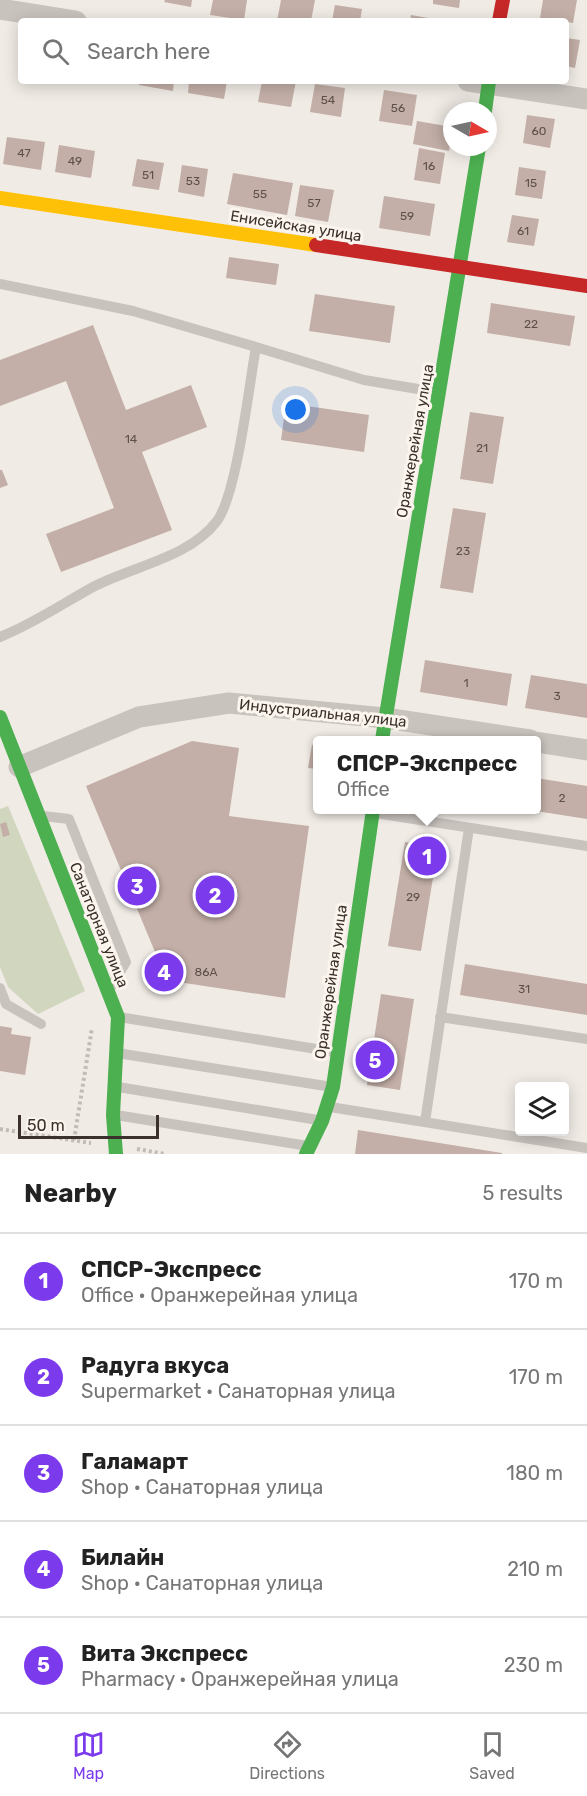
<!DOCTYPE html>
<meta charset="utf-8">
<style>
body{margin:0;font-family:Rubik,sans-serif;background:#f2f2f2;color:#222}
.controls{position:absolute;right:18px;bottom:18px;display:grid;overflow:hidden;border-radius:6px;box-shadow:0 3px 15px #0003}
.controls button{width:54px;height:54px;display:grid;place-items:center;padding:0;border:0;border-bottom:2px solid #e0e0e0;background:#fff;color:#222;font:30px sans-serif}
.compass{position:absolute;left:443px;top:102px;width:54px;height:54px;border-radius:50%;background:#fff;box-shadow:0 3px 15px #0003;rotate:99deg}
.scale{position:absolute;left:18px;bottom:15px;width:141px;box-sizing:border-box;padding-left:6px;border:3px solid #3b302b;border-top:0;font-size:16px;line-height:21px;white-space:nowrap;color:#3b302b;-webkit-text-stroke:4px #fbf5ee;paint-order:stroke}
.you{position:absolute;left:296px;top:410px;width:21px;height:21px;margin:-15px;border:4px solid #fff;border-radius:50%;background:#1a73e8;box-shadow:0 0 0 9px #1a73e833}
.badge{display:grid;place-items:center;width:39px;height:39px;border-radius:50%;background:#7c3aed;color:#fff;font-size:20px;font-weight:700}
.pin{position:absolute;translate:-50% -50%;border:3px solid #fff;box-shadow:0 2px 6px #0006}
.popup{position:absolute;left:313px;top:736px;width:228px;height:78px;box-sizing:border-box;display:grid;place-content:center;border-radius:6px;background:#fff;filter:drop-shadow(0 2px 4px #0005);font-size:20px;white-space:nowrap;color:#767676}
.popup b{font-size:22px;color:#222}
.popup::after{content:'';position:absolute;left:50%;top:100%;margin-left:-12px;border:12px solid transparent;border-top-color:#fff}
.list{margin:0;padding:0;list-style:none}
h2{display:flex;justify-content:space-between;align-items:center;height:78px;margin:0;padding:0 24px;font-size:26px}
h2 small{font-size:20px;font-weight:400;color:#767676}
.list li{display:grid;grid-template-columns:39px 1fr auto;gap:18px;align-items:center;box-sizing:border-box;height:96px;padding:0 24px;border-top:2px solid #e0e0e0}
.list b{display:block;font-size:22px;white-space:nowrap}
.list p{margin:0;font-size:20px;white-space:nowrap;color:#767676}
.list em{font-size:20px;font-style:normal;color:#767676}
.icon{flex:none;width:33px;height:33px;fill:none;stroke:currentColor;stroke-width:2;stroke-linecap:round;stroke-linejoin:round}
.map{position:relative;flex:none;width:587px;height:1154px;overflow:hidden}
.search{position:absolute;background:#fff;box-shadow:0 3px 15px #0003;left:18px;right:18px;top:18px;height:66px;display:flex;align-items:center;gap:15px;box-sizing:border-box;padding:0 21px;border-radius:6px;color:#767676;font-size:22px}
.sheet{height:558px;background:#fff}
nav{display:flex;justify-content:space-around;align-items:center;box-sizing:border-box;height:84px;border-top:2px solid #e0e0e0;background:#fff;font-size:16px;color:#767676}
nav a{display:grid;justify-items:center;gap:3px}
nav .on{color:#7c3aed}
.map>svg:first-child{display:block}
.green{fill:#d1d6bf}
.building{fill:#c3afa7}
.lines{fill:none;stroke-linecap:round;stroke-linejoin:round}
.path{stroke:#c2bbb6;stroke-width:4;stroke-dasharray:3 3;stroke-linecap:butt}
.lane{stroke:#c9c3be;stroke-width:10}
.street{stroke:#c9c3be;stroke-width:21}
.fast{stroke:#4caf50;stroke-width:14}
.slow{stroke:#ffc107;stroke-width:14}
.jam{stroke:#c62828;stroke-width:14}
.labels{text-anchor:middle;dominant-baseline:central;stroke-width:6;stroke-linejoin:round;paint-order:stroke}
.number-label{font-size:12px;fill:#5d504a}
.street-label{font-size:15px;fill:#3b302b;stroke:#fbf5ee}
</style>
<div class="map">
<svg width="587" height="1154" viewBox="0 0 587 1154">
<rect width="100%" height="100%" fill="#f0ebe5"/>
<path class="green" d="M 8,806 L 85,991 L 38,1014 L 8,987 L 0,967 L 0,809 Z"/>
<path class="building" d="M 165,0 L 192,0 L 191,7 L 164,2 Z
M 213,0 L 247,0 L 244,20 L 210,15 Z
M 281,0 L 315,0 L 311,21 L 277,21 Z
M 433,0 L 460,0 L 459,8 L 433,4 Z
M 543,0 L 577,0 L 573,23 L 540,18 Z
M 335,5 L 362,9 L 360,21 L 332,21 Z
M 411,15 L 440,20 L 440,21 L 410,21 Z
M 566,38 L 580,40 L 575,68 L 566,66 Z
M 139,81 L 174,81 L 173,91 L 139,85 Z
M 189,81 L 227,81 L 224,99 L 188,93 Z
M 262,81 L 296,81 L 291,107 L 258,102 Z
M 315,84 L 345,88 L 341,117 L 310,112 Z
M 384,90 L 417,95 L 412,126 L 379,121 Z
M 527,115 L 555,119 L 550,148 L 523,143 Z
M 417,121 L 452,127 L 449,151 L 413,144 Z
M 7,137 L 45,142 L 41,170 L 3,164 Z
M 59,145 L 95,151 L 91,178 L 55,172 Z
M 419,148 L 445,153 L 440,184 L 414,180 Z
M 137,159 L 164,163 L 159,190 L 132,186 Z
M 182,165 L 208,169 L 204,197 L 178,192 Z
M 519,167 L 546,171 L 542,199 L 515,195 Z
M 233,173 L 293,183 L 287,215 L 227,204 Z
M 300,185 L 334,190 L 328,222 L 295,216 Z
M 384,196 L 435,204 L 430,236 L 379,228 Z
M 512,215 L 539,219 L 534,246 L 507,242 Z
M 229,257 L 279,264 L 276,285 L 226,278 Z
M 315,294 L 395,306 L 390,343 L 309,331 Z
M 491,303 L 575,316 L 570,346 L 487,333 Z
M 93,325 L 126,410 L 191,385 L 207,427 L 142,452 L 172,530 L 61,572 L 46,534 L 114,508 L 66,381 L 0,406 L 0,360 Z
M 286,403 L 369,415 L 364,452 L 281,440 Z
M 470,412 L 504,417 L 493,484 L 460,479 Z
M 0,470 L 2,470 L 8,485 L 0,488 Z
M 453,508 L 486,513 L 473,593 L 440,588 Z
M 425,660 L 512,674 L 507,706 L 420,692 Z
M 531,675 L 587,684 L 587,718 L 525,708 Z
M 192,741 L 239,748 L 229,816 L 309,826 L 285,998 L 158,979 L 160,964 L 86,786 Z
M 312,745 L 318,746 L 318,769 L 308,768 Z
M 536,778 L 587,786 L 587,819 L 536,811 Z
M 6,822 L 10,835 L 3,837 L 0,824 Z
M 405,842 L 438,847 L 421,951 L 388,946 Z
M 465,964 L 587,984 L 587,1015 L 460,995 Z
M 381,994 L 414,999 L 400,1090 L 367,1085 Z
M 0,1026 L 12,1028 L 11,1034 L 31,1037 L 25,1075 L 0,1071 Z
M 358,1130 L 502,1153 L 502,1154 L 355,1154 Z"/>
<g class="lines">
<path class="path" d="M 0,1129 L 91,1143
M 74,1140 L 92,1028
M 137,1149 L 165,1154"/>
<path class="lane" d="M 0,284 L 133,311 L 256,347 C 249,385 237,494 217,521 C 189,558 133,566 93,587 C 62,604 33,624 0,637
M 256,347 L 364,380 L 436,392
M 375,813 L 587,846
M 43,816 L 69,819 L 126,962 L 111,987
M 0,988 L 6,1004 L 41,1024
M 119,1017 L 335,1052
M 440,1017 L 587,1039
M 117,1053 L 332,1087
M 118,1087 L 318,1120
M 330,1107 L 587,1148
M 116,1115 L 308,1146
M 425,1122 L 469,828"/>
<path class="street" d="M 0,9 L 76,21
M 468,81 L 587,99
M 536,742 L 587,750
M 19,767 L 139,717 L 229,703 L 385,718 L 530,740"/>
<path class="fast" d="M 485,111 L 489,81
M 0,717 L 118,1017 L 113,1115 L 116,1154
M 382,740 L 479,147
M 306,1154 L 322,1121 L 333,1087 L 373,810"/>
<path class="slow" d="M 0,198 L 316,245"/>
<path class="jam" d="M 499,21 L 503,0
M 316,245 L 587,286"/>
</g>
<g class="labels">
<g class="number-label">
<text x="328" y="100">54</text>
<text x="398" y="108">56</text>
<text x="539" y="131">60</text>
<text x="24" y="153">47</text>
<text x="75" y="161">49</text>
<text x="429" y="166">16</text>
<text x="148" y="175">51</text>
<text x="193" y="181">53</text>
<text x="531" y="183">15</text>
<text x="260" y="194">55</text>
<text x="314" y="203">57</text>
<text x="407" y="216">59</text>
<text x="523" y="231">61</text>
<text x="531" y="324">22</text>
<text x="131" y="439">14</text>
<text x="482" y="448">21</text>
<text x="463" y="551">23</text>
<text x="466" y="683">1</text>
<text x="557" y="696">3</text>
<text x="562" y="798">2</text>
<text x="413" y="897">29</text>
<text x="206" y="972">86А</text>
<text x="524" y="989">31</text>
</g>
<g class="street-label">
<text transform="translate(296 226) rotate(9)">Енисейская улица</text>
<text transform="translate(415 441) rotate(-80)">Оранжерейная улица</text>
<text transform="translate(323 713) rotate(6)">Индустриальная улица</text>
<text transform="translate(99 925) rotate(68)">Санаторная улица</text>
<text transform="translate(331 982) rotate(-82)">Оранжерейная улица</text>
</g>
</g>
</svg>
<div class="controls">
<button><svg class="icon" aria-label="layers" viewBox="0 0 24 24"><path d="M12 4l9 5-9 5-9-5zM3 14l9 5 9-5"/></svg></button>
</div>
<svg class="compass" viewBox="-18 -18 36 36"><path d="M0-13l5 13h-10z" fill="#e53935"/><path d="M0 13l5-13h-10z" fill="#767676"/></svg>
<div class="scale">50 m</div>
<div class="you"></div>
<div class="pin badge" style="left:427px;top:856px">1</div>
<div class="popup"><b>СПСР-Экспресс</b>Office</div>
<div class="pin badge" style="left:215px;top:895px">2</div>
<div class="pin badge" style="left:137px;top:886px">3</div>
<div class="pin badge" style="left:164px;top:972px">4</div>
<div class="pin badge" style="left:375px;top:1060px">5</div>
<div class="search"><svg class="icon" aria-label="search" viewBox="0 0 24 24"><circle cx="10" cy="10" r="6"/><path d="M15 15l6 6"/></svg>Search here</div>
</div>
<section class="sheet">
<h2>Nearby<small>5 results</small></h2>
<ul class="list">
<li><span class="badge">1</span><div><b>СПСР-Экспресс</b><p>Office · Оранжерейная улица</p></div><em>170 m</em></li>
<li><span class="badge">2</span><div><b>Радуга вкуса</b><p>Supermarket · Санаторная улица</p></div><em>170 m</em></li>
<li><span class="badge">3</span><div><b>Галамарт</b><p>Shop · Санаторная улица</p></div><em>180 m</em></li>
<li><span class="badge">4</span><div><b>Билайн</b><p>Shop · Санаторная улица</p></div><em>210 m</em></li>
<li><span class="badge">5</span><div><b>Вита Экспресс</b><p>Pharmacy · Оранжерейная улица</p></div><em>230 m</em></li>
</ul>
</section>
<nav>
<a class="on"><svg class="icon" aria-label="map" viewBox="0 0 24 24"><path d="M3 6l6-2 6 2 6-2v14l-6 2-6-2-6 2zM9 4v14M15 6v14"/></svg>Map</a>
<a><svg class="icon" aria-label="directions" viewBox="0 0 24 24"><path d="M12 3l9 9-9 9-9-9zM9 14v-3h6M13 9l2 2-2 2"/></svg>Directions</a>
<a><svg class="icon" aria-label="saved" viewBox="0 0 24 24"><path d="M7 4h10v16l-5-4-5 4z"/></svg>Saved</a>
</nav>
